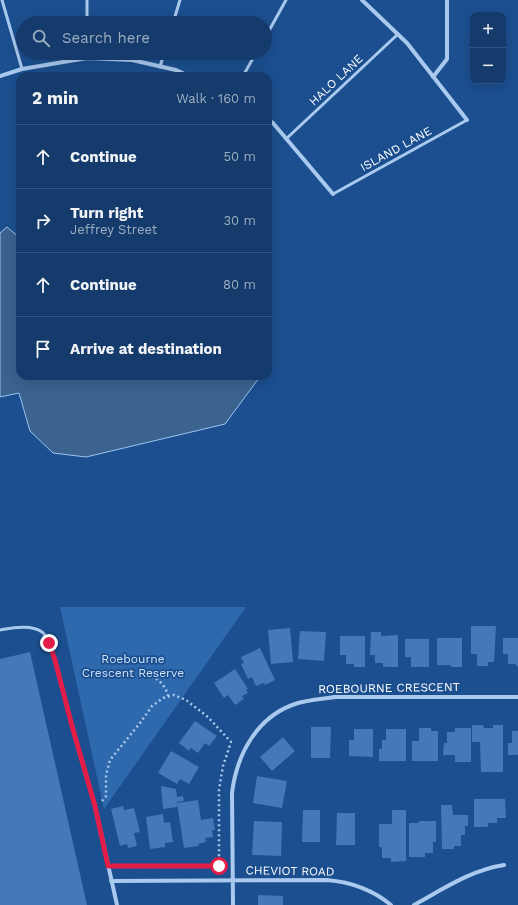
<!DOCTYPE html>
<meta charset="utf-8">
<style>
body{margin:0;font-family:"Work Sans",sans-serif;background:#214673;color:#f1f3f6}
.controls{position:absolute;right:12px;top:12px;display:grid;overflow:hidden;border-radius:8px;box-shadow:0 4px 16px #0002}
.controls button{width:36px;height:36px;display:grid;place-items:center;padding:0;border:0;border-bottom:1px solid #33557e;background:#143b6b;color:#f1f3f6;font:20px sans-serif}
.stop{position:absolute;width:12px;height:12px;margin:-9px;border:3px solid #e11d48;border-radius:50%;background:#fff}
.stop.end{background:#e11d48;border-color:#fff;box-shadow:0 1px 4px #0008}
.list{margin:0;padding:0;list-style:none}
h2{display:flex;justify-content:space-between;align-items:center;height:52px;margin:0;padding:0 16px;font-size:17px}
h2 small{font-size:13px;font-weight:400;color:#9dadc1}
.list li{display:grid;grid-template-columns:26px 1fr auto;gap:12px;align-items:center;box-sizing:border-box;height:64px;padding:0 16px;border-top:1px solid #33557e}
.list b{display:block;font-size:15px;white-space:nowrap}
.list p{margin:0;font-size:13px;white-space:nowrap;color:#9dadc1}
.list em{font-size:13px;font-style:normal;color:#9dadc1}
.icon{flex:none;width:22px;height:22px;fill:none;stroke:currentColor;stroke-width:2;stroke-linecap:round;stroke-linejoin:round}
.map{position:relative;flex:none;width:518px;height:905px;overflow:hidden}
.search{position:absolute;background:#143b6b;box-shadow:0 4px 16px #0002;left:16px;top:16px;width:256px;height:44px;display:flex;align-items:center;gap:10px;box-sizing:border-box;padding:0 14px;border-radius:22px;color:#9dadc1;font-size:15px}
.panel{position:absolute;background:#143b6b;box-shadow:0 4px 16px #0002;left:16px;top:72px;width:256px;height:308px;border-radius:12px}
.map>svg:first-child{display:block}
.green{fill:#2e69ad}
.water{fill:#3c6290;stroke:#9cc4f0}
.building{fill:#4478b7}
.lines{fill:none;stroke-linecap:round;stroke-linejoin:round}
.path{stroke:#a9c9ee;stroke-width:2.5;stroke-dasharray:2 3;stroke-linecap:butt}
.lane{stroke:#a9c9ee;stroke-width:3}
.street{stroke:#a9c9ee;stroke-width:4}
.route{stroke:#e11d48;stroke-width:5}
.labels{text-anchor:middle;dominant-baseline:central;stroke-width:3.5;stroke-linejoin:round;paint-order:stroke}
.street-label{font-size:12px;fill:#fff;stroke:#1b4f8f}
.park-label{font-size:12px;fill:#cfe3fa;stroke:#1b4f8f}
</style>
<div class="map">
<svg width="518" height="905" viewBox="0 0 518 905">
<rect width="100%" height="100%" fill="#1b4f8f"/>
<path class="green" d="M 60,607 L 246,607 L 104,809 Z"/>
<path class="water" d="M 7,227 L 20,238 L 20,376 L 257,376 L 259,378 L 225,424 L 86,457 L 53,453 L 30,431 L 19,393 L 0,397 L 0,233 Z"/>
<path class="building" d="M 471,626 L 496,626 L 494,662 L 488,662 L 488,666 L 477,666 L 477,654 L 471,654 Z
M 290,628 L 293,662 L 271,664 L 268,630 Z
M 300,631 L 326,632 L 324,661 L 298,659 Z
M 371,632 L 381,632 L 381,636 L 398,635 L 398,667 L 383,667 L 383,663 L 375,663 L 375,655 L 370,655 Z
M 340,636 L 365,636 L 365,667 L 354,667 L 354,664 L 346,664 L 346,655 L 340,655 Z
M 437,638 L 462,638 L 462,667 L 451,667 L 451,665 L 437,665 Z
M 503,638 L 518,638 L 518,666 L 516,666 L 516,664 L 508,664 L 508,654 L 503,654 Z
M 405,639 L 429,639 L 429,667 L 411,667 L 411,657 L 405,657 Z
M 260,648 L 275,680 L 265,685 L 264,683 L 256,686 L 252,677 L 248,679 L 241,664 L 244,663 L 241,657 Z
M 30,652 L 87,905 L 0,905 L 0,659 Z
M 235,669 L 248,689 L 246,690 L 248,693 L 242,696 L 244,699 L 235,705 L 228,695 L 224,698 L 214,683 Z
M 195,721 L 217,736 L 209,746 L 205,743 L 198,753 L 191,748 L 189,751 L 179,743 Z
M 472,725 L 483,725 L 484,728 L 493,728 L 493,725 L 503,725 L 503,772 L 481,772 L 480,742 L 472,742 Z
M 311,727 L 331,727 L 330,758 L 311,758 Z
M 419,728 L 431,728 L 431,731 L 438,731 L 438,761 L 412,761 L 412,741 L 419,741 Z
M 455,728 L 471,728 L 471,762 L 455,762 L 455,755 L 443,755 L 444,743 L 447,743 L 447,732 L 455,732 Z
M 354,729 L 373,729 L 373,757 L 349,756 L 349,740 L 354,740 Z
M 386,729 L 406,729 L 406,761 L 379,761 L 379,749 L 382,749 L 382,740 L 386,740 Z
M 512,731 L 518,731 L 518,755 L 508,755 L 508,743 L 512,743 Z
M 283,737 L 295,751 L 272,771 L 260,757 Z
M 171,751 L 199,767 L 189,784 L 180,779 L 177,784 L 158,773 Z
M 257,776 L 287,781 L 282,808 L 253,803 Z
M 161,786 L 176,789 L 177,797 L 183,796 L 184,801 L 177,802 L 177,807 L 163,809 Z
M 474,799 L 505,799 L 506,818 L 497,818 L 497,823 L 488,823 L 488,827 L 474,827 Z
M 198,800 L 201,820 L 213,818 L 215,830 L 212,830 L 213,837 L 205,838 L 206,842 L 198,844 L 199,846 L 184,848 L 177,803 Z
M 441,805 L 452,805 L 453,815 L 468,815 L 468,826 L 465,826 L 465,835 L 461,835 L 461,846 L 454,846 L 454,849 L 442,849 Z
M 123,806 L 124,810 L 134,808 L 140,832 L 134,833 L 137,846 L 128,848 L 127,844 L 120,846 L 111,809 Z
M 303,810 L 320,810 L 320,842 L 302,842 Z
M 392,810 L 406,810 L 406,861 L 391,862 L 391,858 L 382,858 L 382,847 L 379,847 L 379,824 L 392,824 Z
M 337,813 L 355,813 L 355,845 L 336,845 Z
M 163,814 L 164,823 L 170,822 L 173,842 L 165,843 L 165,847 L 150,849 L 146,817 Z
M 254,821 L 282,822 L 281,856 L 252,855 Z
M 419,821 L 436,821 L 436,842 L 433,842 L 433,853 L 425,853 L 425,857 L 409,857 L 409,823 L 419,823 Z
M 258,895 L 283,896 L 283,905 L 258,905 Z"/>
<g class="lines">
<path class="path" d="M 143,671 C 154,677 165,682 168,696
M 102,801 L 106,796 L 106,775 L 110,760 L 140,723 L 152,706 L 163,698 L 174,695 L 186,700 L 208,717 L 231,742 L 223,766 L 219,790 L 219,866 L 116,866"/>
<path class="lane" d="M 2,0 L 22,69
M 87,23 L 87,0
M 173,23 L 180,0
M 265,38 L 286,0
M 160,67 L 164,53
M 243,76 L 256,53
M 286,139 L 398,34
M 333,194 L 467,120
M 0,630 C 12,628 31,624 42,632 C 54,640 67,710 72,727 C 79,753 87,780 95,806"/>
<path class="street" d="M 362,0 L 407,43 L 467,120
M 0,76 L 22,69 L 87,58 L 132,60 L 176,70 L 189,76
M 433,77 L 447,59 L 447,0
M 268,120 L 273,123 L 333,194
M 95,806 L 117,905
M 111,881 L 327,880 C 350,882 373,890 391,905
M 233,905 L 232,793 C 237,753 258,715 298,703 C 310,700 323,699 335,697 L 518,697
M 414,905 C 443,889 471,870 504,865"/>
</g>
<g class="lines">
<path class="route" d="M 49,643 L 55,660 L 72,726 L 95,806 L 108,866 L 219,866"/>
</g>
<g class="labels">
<g class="street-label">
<text transform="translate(336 80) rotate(-43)">HALO LANE</text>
<text transform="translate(396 149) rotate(-29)">ISLAND LANE</text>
<text transform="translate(389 688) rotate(-1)">ROEBOURNE CRESCENT</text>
<text transform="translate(290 871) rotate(1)">CHEVIOT ROAD</text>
</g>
<g class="park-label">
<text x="133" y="659">Roebourne<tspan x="133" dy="14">Crescent Reserve</tspan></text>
</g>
</g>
</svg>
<div class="controls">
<button>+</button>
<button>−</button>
</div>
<div class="stop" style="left:219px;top:866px"></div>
<div class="stop end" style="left:49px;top:643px"></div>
<div class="search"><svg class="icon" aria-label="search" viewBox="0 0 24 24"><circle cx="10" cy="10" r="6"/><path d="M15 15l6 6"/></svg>Search here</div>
<section class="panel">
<h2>2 min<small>Walk · 160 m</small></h2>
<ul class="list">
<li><svg class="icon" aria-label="ahead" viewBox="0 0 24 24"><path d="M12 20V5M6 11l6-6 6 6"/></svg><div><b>Continue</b></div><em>50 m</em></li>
<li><svg class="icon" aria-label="right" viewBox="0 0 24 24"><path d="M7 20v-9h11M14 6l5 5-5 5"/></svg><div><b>Turn right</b><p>Jeffrey Street</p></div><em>30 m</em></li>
<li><svg class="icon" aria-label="ahead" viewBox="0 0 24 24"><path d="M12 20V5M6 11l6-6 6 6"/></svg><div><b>Continue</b></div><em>80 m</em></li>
<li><svg class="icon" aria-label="arrive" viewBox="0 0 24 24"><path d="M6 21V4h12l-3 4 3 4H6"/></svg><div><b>Arrive at destination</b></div></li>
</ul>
</section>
</div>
